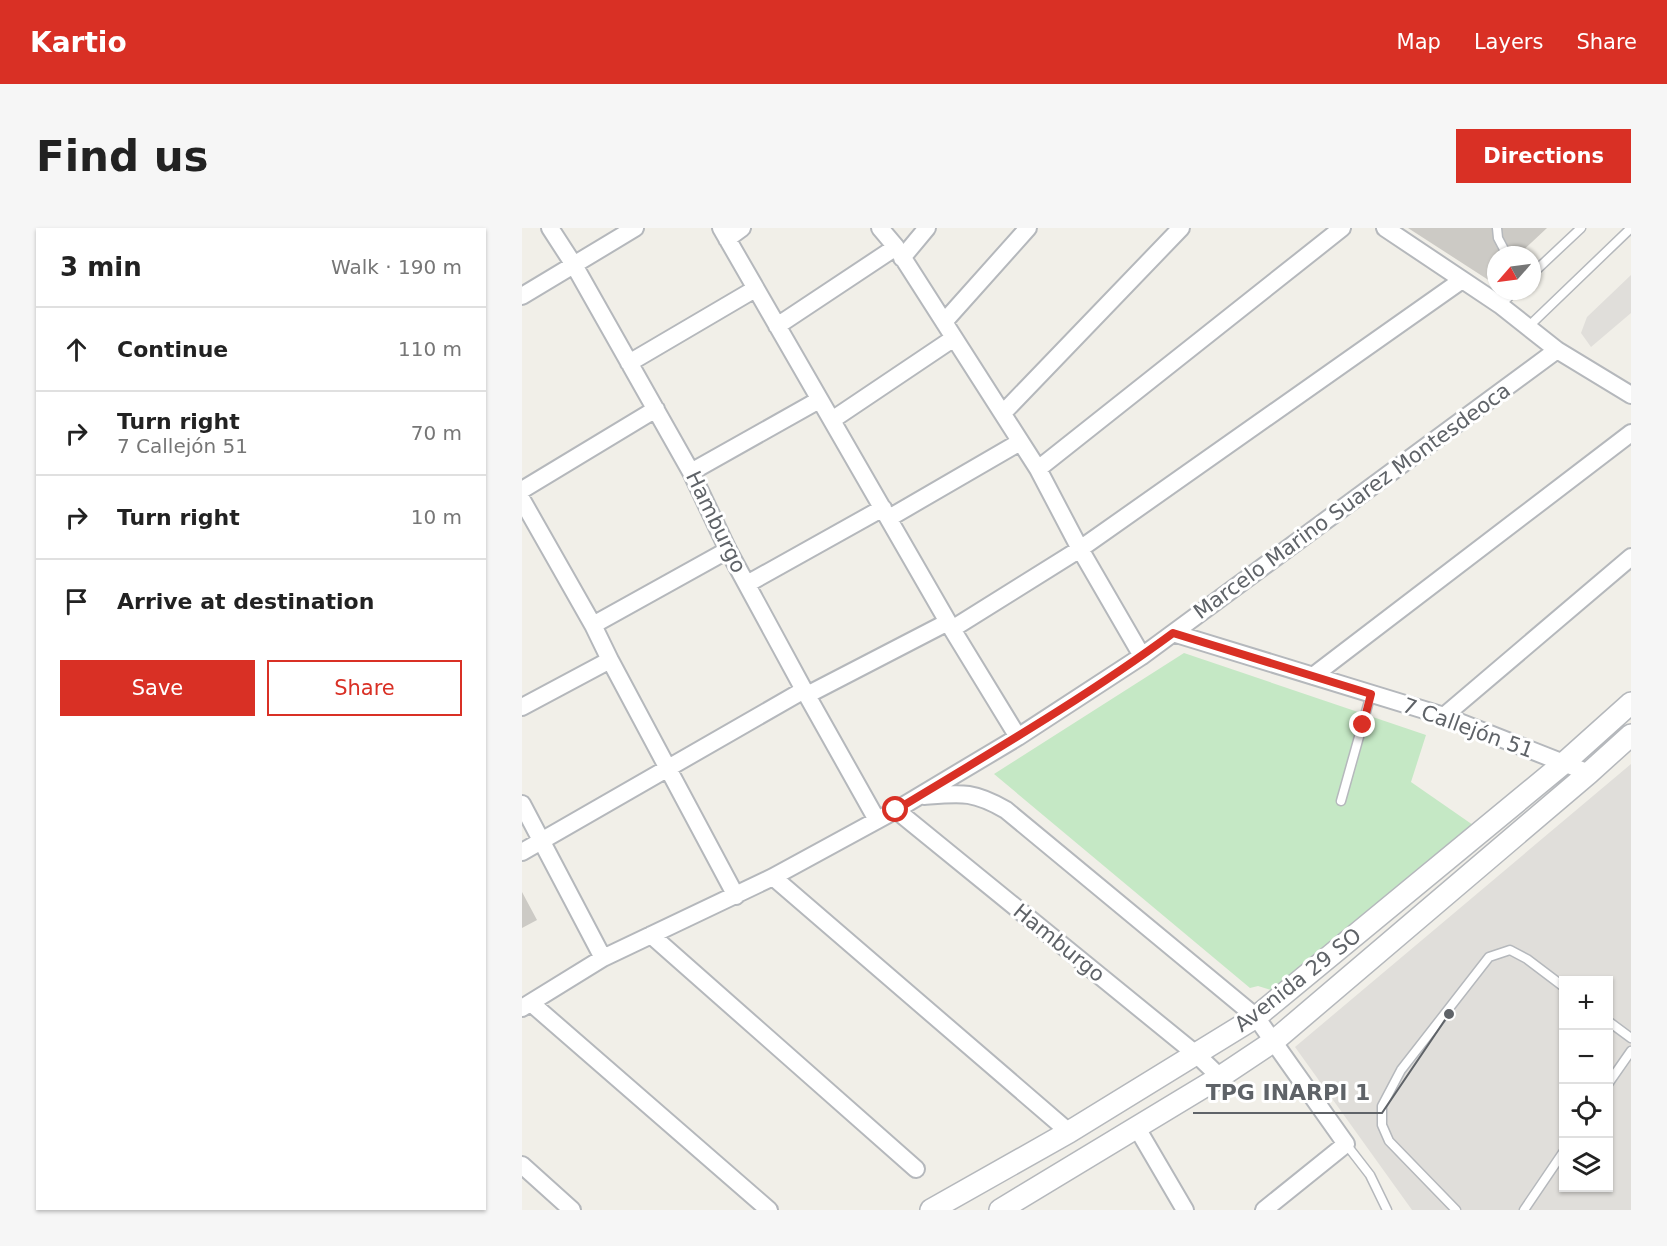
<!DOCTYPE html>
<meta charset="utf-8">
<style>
body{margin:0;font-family:"DejaVu Sans",sans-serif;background:#f6f6f6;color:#222}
.controls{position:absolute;right:18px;bottom:18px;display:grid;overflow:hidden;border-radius:0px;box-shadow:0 2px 4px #0004}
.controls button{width:54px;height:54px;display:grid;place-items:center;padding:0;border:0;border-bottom:2px solid #e0e0e0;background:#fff;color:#222;font:30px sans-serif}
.compass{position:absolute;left:965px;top:18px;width:54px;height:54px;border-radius:50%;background:#fff;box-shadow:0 2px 4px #0004;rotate:242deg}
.stop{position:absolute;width:18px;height:18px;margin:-14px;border:4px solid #d93025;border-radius:50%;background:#fff}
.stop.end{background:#d93025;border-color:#fff;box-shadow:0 2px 6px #0008}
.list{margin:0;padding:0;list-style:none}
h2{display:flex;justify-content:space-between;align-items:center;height:78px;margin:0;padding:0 24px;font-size:26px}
h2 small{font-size:20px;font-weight:400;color:#767676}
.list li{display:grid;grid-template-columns:39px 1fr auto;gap:18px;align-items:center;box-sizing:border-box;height:84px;padding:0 24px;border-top:2px solid #e0e0e0}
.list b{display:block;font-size:22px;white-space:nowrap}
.list p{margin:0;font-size:20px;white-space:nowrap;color:#767676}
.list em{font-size:20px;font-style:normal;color:#767676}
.actions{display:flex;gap:12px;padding:18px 24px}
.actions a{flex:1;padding:14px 0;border:2px solid #d93025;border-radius:0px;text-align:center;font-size:21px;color:#d93025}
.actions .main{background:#d93025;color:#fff}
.icon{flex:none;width:33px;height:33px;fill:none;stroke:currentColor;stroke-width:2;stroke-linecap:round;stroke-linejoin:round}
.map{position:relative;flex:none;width:1109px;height:982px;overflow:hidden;border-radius:0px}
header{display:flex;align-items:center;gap:36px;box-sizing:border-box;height:84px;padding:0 30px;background:#d93025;color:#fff}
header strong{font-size:28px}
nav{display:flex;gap:33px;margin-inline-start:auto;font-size:21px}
.intro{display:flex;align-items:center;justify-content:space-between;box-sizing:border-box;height:144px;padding:0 36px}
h1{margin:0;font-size:42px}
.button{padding:15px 27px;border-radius:0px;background:#d93025;color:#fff;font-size:21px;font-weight:700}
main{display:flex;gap:36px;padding:0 36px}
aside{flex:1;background:#fff;border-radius:0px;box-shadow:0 2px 4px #0004}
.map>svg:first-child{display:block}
.industrial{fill:#e0deda;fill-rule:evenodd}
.green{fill:#c5e8c5}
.building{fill:#cccac5}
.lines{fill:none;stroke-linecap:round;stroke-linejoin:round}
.service-casing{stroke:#b5b8bc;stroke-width:11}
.minor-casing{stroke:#b5b8bc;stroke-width:20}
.tertiary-casing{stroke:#b5b8bc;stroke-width:24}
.service{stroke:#fff;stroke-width:8}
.minor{stroke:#fff;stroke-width:16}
.tertiary{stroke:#fff;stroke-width:21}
.route{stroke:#d93025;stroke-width:8}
.labels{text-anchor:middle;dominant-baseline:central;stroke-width:6;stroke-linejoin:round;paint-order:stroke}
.street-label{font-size:21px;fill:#5f6368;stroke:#fff}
.leader{fill:none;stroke:#5f6368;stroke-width:2}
.callout-dot{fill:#5f6368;stroke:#fff;stroke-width:2}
.callout-label{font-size:22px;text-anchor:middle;font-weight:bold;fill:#5f6368;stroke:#fff;stroke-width:6;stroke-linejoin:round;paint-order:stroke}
</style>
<header>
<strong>Kartio</strong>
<nav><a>Map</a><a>Layers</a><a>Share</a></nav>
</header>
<div class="intro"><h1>Find us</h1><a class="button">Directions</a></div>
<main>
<aside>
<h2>3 min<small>Walk · 190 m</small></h2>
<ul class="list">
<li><svg class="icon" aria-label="ahead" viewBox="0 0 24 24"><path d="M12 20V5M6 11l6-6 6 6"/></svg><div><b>Continue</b></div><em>110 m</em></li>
<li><svg class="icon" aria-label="right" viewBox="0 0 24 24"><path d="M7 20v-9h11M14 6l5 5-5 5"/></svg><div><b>Turn right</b><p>7 Callejón 51</p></div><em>70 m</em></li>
<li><svg class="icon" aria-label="right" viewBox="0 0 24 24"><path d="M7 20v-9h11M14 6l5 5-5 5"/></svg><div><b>Turn right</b></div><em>10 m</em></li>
<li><svg class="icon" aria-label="arrive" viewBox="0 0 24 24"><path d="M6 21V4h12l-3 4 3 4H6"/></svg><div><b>Arrive at destination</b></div></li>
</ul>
<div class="actions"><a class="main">Save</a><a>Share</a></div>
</aside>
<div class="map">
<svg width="1109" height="982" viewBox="0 0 1109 982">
<rect width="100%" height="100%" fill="#f1efe8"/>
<path class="industrial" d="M 1109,47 L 1109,85 L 1069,119 L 1059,105 L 1065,89 Z
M 1109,536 L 1109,982 L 890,982 L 773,819 ZM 1042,752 L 1086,752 L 1086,960 L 1042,960 Z"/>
<path class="green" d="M 662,425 L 904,507 L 889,554 L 951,597 L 749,762 L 736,758 L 728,760 L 472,546 Z"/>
<path class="building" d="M 886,0 L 1025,0 L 996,27 L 974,27 L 974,47 L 968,53 Z
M 0,664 L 15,692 L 0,700 Z"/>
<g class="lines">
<g class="service-casing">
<path id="service" d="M 975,0 L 976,10 L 985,27
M 1010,46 L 1059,0
M 978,77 L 993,63
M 1006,99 L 1109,0
M 819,573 L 849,466
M 1086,793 L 1109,810
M 1086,856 L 1109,823
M 824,916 L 848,947 L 865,982
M 934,982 L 867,913 L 860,897 L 860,878 L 879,842 L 967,729 L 988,722 L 1005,731 L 1042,759
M 1002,982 L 1042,923"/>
</g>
<g class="minor-casing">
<path id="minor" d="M 28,0 L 52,37 L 169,244 L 206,322 L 282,462 L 355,592
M 199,0 L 430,401 L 496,509
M 358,0 L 374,19 L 516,241 L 558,321 L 620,428
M 863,0 L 978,77 L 1035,122 L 1109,167
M 205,11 L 220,0
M 380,30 L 405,0
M 0,68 L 113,0
M 422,94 L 506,0
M 255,98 L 374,19
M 107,135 L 233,61
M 481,185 L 659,0
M 310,192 L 432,110
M 516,241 L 820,0
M 169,244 L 297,172
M 0,262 L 134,181
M 0,272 L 71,397 L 88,432 L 214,668
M 367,290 L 498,214
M 225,356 L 361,280
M 71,397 L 206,322
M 430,401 L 558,321 L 940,52
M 651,405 L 922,488 L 1067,545
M 791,448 L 1109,205
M 285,467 L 426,394
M 0,479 L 88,432
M 922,488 L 1109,329
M 402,568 C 440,565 451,563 484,582 L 734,789 L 824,916 L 742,982
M 0,576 L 81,730
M 374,582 L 675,827 L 698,849
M 0,624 L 282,462
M 251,649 L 547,904
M 129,707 L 394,941
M 9,775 L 247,982
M 0,780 L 81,730 L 251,649 L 374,582 L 496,509 L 620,428 L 1035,122
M 615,900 L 663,982
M 0,937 L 50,982"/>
</g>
<g class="tertiary-casing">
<path id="tertiary" d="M 409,982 L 547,904 L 734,789 L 1042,535 L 1109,475
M 478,982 L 698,849 L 752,813 L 1067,545 L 1109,507"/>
</g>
<use href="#service" class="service"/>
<use href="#minor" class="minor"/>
<use href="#tertiary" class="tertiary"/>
</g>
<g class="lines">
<path class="route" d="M 374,582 C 468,525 563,470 651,405 L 849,466 L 841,497"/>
</g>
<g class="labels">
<g class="street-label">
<text transform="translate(830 273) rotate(-36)">Marcelo Marino Suarez Montesdeoca</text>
<text transform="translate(194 294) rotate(64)">Hamburgo</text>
<text transform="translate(946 500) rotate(20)">7 Callejón 51</text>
<text transform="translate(537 715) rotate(39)">Hamburgo</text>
<text transform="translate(776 752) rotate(-38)">Avenida 29 SO</text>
</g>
</g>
<path class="leader" d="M927 786L860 885H671"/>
<circle class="callout-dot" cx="927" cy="786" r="6"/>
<g class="callout-label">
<text x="766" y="872">TPG INARPI 1</text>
</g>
</svg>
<div class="controls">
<button>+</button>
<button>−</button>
<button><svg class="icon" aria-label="locate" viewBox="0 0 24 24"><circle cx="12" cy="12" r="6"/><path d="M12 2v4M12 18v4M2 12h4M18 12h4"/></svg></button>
<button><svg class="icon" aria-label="layers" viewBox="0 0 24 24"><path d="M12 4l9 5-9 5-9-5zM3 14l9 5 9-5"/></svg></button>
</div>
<svg class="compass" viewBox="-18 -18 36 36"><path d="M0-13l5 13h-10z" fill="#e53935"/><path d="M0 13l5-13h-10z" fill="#767676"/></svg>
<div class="stop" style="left:374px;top:582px"></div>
<div class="stop end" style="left:841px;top:497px"></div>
</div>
</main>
